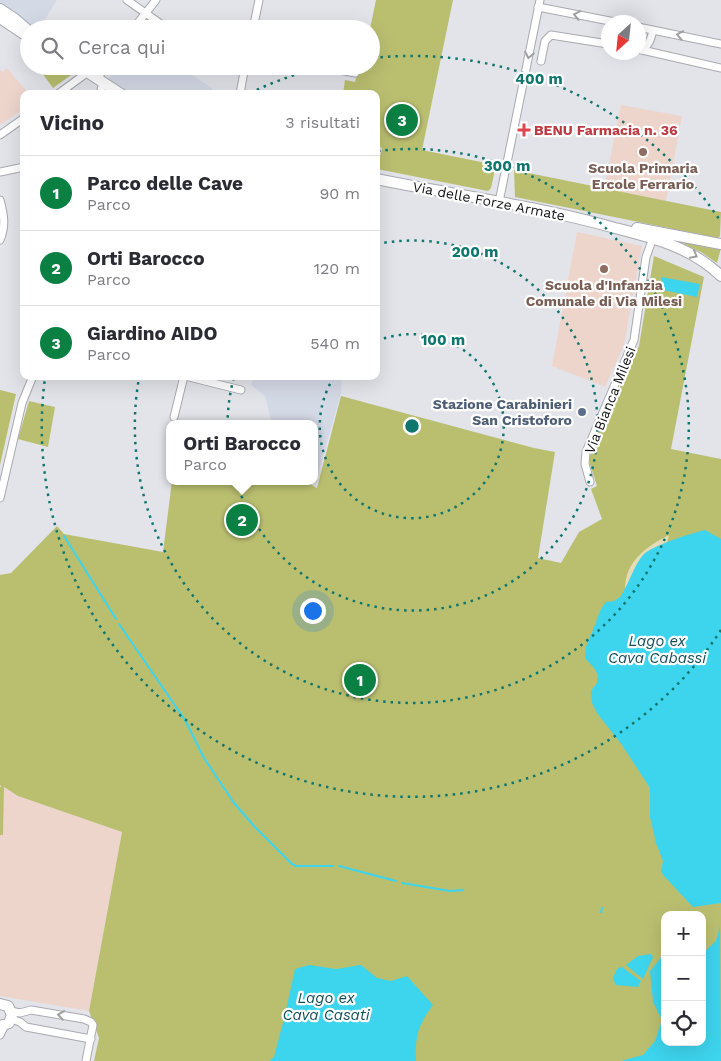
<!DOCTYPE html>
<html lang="it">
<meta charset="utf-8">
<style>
body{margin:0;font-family:"Work Sans",sans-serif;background:#f7f7f7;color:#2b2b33}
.controls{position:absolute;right:15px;bottom:15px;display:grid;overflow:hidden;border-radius:10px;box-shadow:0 5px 20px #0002}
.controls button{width:45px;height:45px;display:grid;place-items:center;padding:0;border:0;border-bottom:1px solid #e1e1e2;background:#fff;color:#2b2b33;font:25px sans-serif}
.compass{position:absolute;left:601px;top:15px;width:45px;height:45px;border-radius:50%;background:#fff;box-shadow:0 5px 20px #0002;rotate:207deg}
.you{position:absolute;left:312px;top:610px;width:18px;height:18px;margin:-12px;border:4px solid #fff;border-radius:50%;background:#1a73e8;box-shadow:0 0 0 8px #1a73e833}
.badge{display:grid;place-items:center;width:32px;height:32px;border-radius:50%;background:#0b8043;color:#fff;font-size:16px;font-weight:700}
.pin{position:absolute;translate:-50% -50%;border:2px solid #fff;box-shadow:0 1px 5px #0006}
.popup{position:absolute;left:166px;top:420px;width:152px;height:65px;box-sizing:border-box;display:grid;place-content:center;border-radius:10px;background:#fff;filter:drop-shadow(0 1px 4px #0005);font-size:16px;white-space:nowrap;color:#7c7c81}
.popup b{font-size:19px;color:#2b2b33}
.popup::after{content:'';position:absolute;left:50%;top:100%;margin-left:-10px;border:10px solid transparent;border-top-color:#fff}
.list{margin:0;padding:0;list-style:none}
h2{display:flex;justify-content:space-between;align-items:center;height:65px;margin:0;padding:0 20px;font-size:21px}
h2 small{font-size:16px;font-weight:400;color:#7c7c81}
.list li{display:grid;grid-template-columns:32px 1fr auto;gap:15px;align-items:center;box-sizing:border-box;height:75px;padding:0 20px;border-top:1px solid #e1e1e2}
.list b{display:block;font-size:19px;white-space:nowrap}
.list p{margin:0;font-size:16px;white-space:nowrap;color:#7c7c81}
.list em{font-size:16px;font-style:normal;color:#7c7c81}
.icon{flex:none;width:28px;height:28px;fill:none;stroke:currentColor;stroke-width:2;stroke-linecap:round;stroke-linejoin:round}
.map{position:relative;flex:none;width:721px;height:1061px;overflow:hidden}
.search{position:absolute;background:#fff;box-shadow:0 5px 20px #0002;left:20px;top:20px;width:360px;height:55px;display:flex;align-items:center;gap:12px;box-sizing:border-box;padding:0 18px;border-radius:28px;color:#7c7c81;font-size:19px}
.panel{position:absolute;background:#fff;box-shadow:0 5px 20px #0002;left:20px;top:90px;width:360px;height:290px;border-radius:10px}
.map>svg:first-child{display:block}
.built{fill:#d4d9e6}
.education{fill:#edd5cc}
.green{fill:#babf70;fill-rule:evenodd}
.sand{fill:#e5dbb6}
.water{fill:#3dd4ed}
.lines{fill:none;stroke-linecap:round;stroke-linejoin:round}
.stream{stroke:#3dd4ed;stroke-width:2}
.street-casing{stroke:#a8aab0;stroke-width:9}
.secondary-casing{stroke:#a8aab0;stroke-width:12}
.street{stroke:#fff;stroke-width:7}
.secondary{stroke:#fff;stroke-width:10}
.oneway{stroke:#a0a0a1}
.ring{fill:none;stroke:#0f766e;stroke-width:2.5;stroke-dasharray:2.5 5}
.health-dot{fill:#e0444e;stroke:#fff;stroke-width:2}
.education-dot{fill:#8d6e63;stroke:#fff;stroke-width:2}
.service-dot{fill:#5c6f8a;stroke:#fff;stroke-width:2}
.labels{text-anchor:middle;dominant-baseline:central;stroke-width:4.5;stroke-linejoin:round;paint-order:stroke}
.health-label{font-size:14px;font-weight:bold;fill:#be3a42;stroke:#fff;text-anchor:start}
.education-label{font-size:14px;font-weight:bold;fill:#785e54;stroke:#fff}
.street-label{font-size:14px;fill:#121215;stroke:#fff}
.service-label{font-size:14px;font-weight:bold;fill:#4e5e75;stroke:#fff;text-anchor:end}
.water-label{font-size:15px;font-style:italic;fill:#104f59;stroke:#fff}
.centre{fill:#0f766e;stroke:#fff;stroke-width:2.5}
.ring-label{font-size:15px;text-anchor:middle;font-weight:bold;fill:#0f766e;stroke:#fff;stroke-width:4.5;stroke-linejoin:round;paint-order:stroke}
</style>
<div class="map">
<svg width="721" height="1061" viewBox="0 0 721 1061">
<rect width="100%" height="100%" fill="#e2e4ea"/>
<path class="built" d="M 0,0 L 57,0 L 39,29 L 29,29 L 0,12 Z
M 117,66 L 178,66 L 212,88 L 213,94 L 132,94 L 108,79 Z
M 254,376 L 342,376 L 341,393 L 316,481 L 314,480 L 314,424 L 272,424 L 265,396 L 251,385 Z"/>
<path class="education" d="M 7,68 L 29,94 L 24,94 L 24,109 L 0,125 L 0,70 L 2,72 Z
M 621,105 L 682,116 L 666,201 L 604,188 Z
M 577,232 L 642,246 L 624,345 L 605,387 L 552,366 Z
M 0,785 L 18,796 L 122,832 L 89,1011 L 0,996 Z"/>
<path class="green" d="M 376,0 L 453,0 L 422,150 L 496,165 L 491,188 L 488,191 L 377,169 L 382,148 L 376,146 L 376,94 L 343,94 L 345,80 L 355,82 L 359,66 L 371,66 L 371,29 L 370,29 Z
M 37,66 L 57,66 L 71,75 L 53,88 Z
M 514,170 L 721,212 L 720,236 L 718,238 L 515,197 Z
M 685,240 L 721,248 L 717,263 L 701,252 L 684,244 Z
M 654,256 L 704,277 L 671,449 L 721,459 L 721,1061 L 94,1061 L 99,1038 L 89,1011 L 122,832 L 18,796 L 4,787 L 3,835 L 0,835 L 0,787 L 2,787 L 0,785 L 0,575 L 11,573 L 57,526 L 64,534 L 163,552 L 172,481 L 305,481 L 317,488 L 341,396 L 534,448 L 555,452 L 538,558 L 561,563 L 579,532 L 602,519 L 591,489 L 597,486 L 589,461 L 592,447 L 639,346 ZM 665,915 L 702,915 L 702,1042 L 665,1042 Z
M 0,390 L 16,394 L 0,465 Z
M 29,401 L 55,407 L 48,447 L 18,439 Z"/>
<path class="sand" d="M 669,535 L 667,543 C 638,552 638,565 625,590 C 625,561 646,547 669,535 Z"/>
<path class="water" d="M 661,277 L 700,284 L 697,297 L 663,290 Z
M 705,530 L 721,539 L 721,903 L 693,907 L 663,875 L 661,871 L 663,861 L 656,843 L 650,817 L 650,788 L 622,745 L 597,713 L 592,703 L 591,691 L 597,683 L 598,675 L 594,668 L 585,658 C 585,642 590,640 594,627 C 598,618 599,610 606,602 L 614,601 L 620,597 C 629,584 633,567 643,555 C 651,546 692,533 705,530 Z
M 720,926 L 721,1061 L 621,1061 L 643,1055 L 655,1041 L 662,1020 L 653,1002 L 650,971 L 665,953 L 665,1042 L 702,1042 L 702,954 L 716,941 Z
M 651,954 L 653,957 L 643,979 L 626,965 L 638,956 Z
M 309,965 L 336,969 L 361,965 L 377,978 L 391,981 L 407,976 L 433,1005 C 418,1025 415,1036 416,1061 L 269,1061 L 274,1057 L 284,1019 L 295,969 Z
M 622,967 L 641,981 L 638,987 L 616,985 C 611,979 614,974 618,968 Z"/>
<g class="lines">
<path class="stream" d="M 64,536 L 116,619
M 119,624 L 185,720 L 204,758 L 234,803 L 254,826 L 292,864 L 296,866 L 333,866
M 339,866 L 396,881
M 402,883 L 450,891 L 463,890
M 601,912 L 602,908"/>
<g class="street-casing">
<path id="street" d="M 127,0 L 168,29
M 538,7 L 615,22
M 638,27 L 721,44
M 133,29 L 156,0
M 253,29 L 259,0
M 641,50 C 649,46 651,39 653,30
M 642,50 L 721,68
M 541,61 L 545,41 L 551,35 L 608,44
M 334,66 L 339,70 L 355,73
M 97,79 L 106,66
M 58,94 L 88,72
M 100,94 L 103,82
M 240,94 L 245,66
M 0,135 L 24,118
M 0,172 L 24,167
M 0,200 C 4,215 6,226 0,240
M 499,202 L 540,0
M 185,376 L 241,390
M 174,417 L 184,376
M 590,482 L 585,464 L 586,452 L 634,340 L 646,257 L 653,238
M 0,498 L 22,403 L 33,376
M 11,1011 L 20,1013 L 31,1010 L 84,1019 L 91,1022 L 93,1025 L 86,1061
M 11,1019 L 20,1022 L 26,1027 L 91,1039
M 0,1035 L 5,1025"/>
</g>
<g class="secondary-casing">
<path id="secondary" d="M 0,9 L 15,19 L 29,31
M 0,18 L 24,34
M 78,66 L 121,94
M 376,179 C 456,195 537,206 615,228 C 654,238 691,247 721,276
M 637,228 L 721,244
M 0,1004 L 8,1006 L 12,1015 L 9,1023 L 0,1026"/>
</g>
<use href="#street" class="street"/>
<use href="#secondary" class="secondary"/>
</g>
<defs><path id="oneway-chevron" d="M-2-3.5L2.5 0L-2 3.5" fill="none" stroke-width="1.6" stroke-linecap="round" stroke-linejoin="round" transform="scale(1.25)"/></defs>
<g class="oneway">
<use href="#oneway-chevron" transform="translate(577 15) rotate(-169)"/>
<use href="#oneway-chevron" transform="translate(680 35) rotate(-169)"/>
<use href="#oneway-chevron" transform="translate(529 55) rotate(101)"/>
<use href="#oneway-chevron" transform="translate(694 255) rotate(28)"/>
<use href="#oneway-chevron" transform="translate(61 1015) rotate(-171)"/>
</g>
<g class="ring">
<path d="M377 341A92 92 0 1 1 334 377"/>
<path d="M377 244A185 185 0 1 1 234 377"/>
<path d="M378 151A277 277 0 1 1 139 378"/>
<path d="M721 630A370 370 0 0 1 45 378M250 93A370 370 0 0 1 322 67M373 58A370 370 0 0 1 721 222"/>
</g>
<path class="health-dot" d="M521.5 122.5h5v5h5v5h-5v5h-5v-5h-5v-5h5z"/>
<g class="education-dot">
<circle cx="643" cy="152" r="5"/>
<circle cx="604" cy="269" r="5"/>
</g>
<circle class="service-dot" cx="582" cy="412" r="5"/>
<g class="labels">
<g class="health-label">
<text x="534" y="130">BENU Farmacia n. 36</text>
</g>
<g class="education-label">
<text x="643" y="168">Scuola Primaria<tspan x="643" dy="16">Ercole Ferrario</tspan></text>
<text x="604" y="285">Scuola d'Infanzia<tspan x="604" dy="16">Comunale di Via Milesi</tspan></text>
</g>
<g class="street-label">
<text transform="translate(489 201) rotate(11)">Via delle Forze Armate</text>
<text transform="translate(610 400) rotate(-68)">Via Bianca Milesi</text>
</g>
<g class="service-label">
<text x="572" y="404">Stazione Carabinieri<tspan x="572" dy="16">San Cristoforo</tspan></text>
</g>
<g class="water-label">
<text x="657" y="641">Lago ex<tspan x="657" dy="17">Cava Cabassi</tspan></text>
<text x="326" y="998">Lago ex<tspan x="326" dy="17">Cava Casati</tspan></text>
</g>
</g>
<circle cx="412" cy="426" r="8" class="centre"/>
<g class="ring-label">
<text x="539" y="84">400 m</text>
<text x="507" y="171">300 m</text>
<text x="475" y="257">200 m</text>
<text x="443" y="345">100 m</text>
</g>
</svg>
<div class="controls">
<button>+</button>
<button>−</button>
<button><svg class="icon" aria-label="locate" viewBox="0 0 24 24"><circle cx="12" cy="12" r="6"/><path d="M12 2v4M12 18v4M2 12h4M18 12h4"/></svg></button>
</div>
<svg class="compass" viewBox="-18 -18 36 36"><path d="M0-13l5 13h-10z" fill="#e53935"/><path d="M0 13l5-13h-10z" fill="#7c7c81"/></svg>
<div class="you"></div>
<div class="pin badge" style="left:360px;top:680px">1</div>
<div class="pin badge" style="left:242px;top:520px">2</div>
<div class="popup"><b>Orti Barocco</b>Parco</div>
<div class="pin badge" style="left:402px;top:120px">3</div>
<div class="search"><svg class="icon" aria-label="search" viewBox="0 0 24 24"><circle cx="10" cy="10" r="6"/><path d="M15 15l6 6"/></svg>Cerca qui</div>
<section class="panel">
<h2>Vicino<small>3 risultati</small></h2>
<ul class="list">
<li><span class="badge">1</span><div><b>Parco delle Cave</b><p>Parco</p></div><em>90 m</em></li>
<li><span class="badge">2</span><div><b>Orti Barocco</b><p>Parco</p></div><em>120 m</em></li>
<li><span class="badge">3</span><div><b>Giardino AIDO</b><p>Parco</p></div><em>540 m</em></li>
</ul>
</section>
</div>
